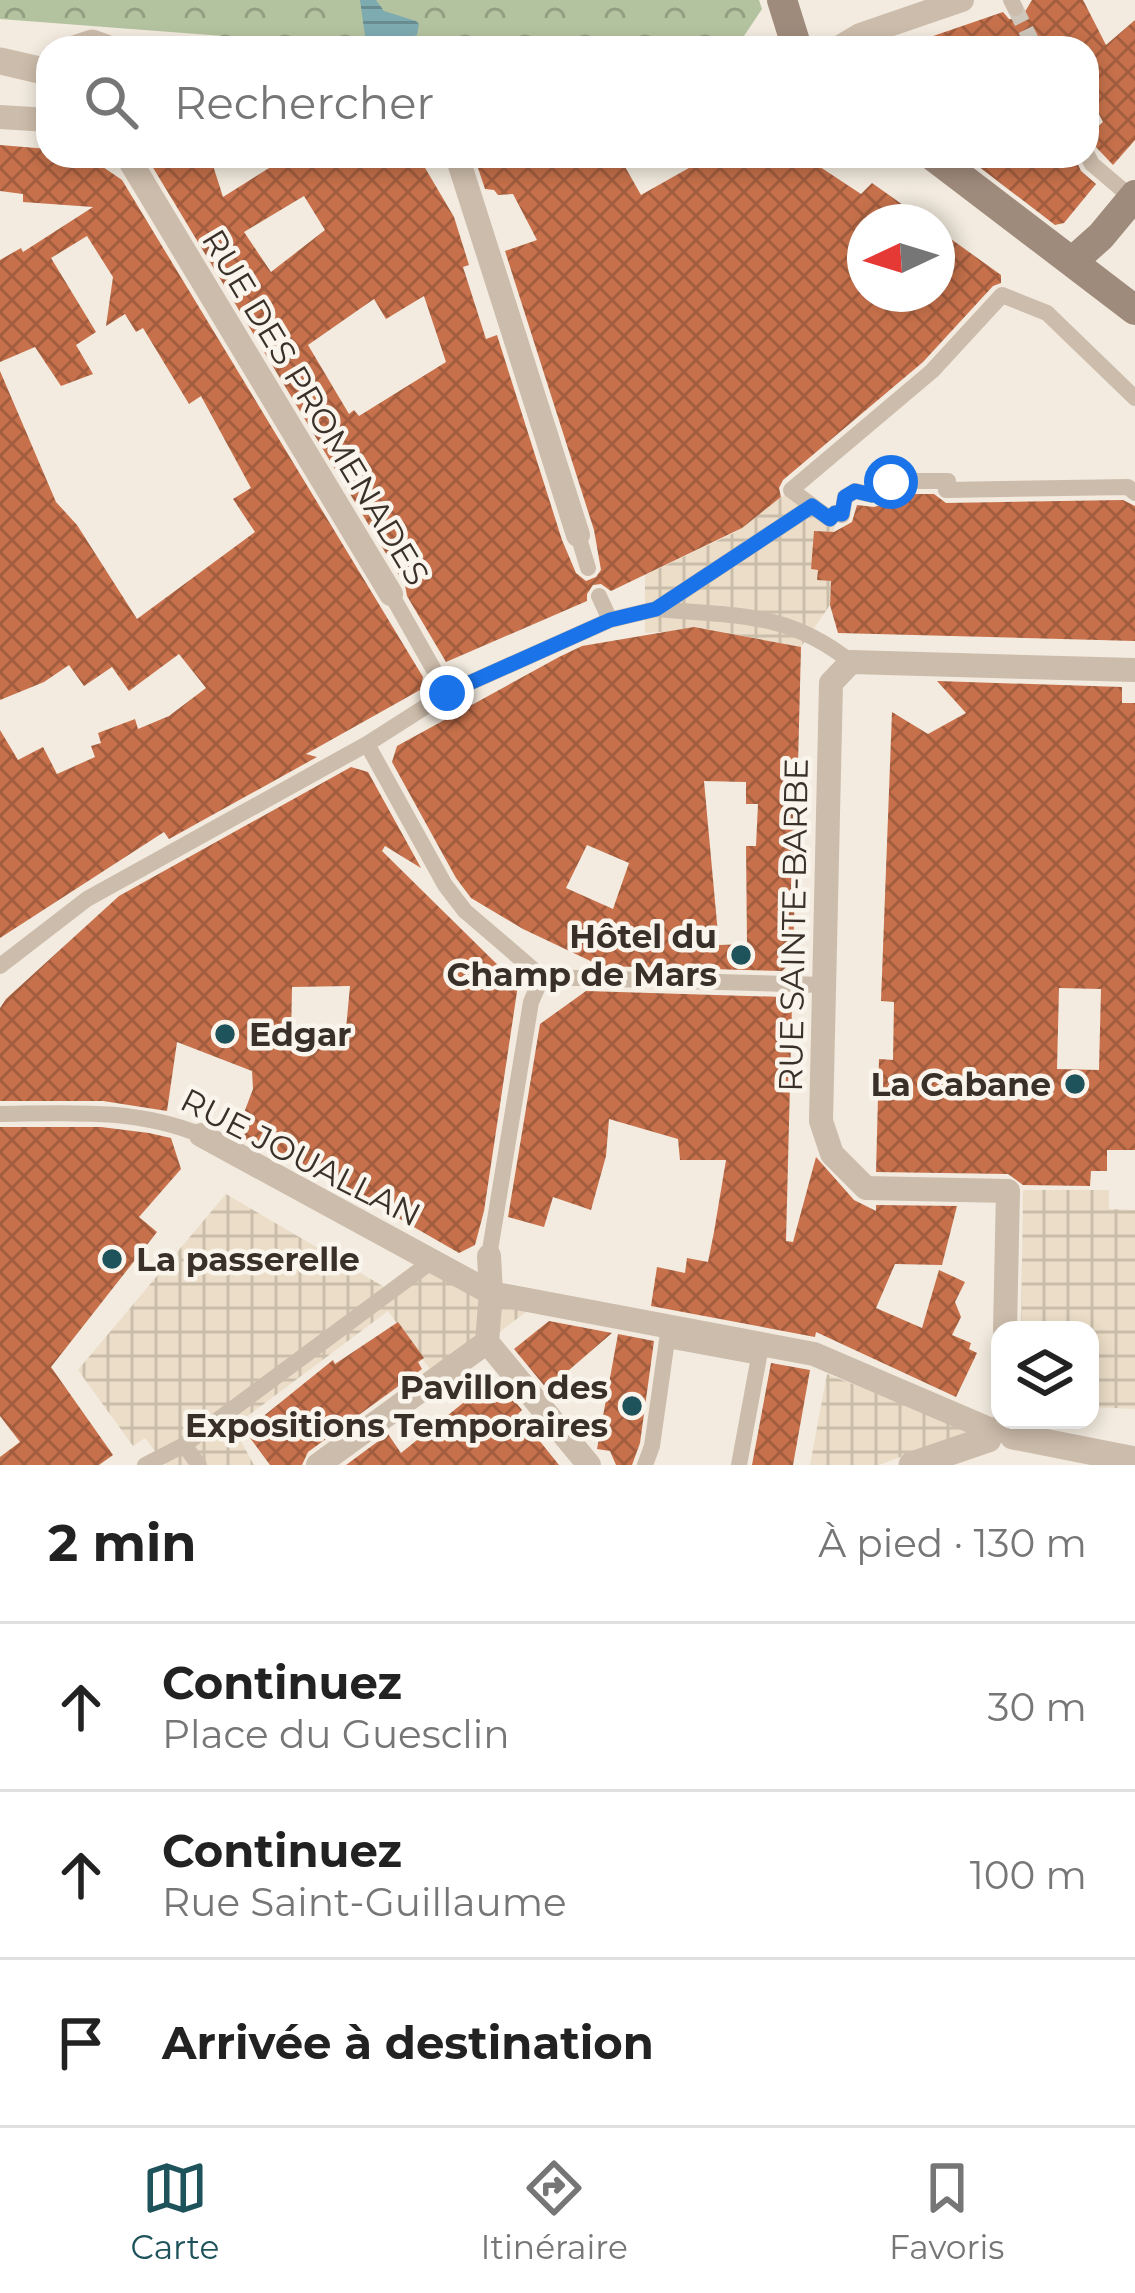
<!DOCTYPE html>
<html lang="fr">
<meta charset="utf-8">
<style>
body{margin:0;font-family:Montserrat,sans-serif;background:#f6f6f6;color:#222}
.controls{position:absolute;right:36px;bottom:36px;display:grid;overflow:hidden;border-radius:24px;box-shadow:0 6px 18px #0003}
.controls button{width:108px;height:108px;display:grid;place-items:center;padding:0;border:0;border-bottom:3px solid #e0e0e0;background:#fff;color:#222;font:60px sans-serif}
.compass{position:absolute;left:847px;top:204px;width:108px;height:108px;border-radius:50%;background:#fff;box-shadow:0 6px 18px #0003;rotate:266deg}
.stop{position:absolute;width:36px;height:36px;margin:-27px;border:9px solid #1a73e8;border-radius:50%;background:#fff}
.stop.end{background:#1a73e8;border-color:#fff;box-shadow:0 3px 12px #0008}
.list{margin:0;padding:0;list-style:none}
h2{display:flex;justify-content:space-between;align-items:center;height:156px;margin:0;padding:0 48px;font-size:51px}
h2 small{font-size:39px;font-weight:400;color:#767676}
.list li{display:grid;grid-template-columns:78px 1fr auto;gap:36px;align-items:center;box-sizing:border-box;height:168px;padding:0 48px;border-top:3px solid #e0e0e0}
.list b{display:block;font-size:45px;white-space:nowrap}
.list p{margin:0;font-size:39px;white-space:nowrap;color:#767676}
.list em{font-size:39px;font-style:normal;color:#767676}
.icon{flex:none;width:66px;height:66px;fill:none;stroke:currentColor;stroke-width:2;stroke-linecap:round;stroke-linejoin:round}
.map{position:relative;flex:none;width:1135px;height:1465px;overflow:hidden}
.search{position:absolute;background:#fff;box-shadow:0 6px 18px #0003;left:36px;right:36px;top:36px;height:132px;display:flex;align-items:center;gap:30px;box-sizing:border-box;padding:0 42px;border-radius:36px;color:#767676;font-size:45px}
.sheet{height:660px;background:#fff}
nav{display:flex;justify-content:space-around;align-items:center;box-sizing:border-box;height:168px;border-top:3px solid #e0e0e0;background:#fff;font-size:33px;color:#767676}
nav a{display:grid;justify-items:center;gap:6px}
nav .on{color:#1f535b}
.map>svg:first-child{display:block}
.forest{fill:url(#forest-crowns)}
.plaza{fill:url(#plaza-grid)}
.water{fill:url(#water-rules)}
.building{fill:url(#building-cross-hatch);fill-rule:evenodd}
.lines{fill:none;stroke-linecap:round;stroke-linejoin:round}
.pedestrian-tunnel{stroke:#cec6bb;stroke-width:16;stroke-dasharray:16 8;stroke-linecap:butt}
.pedestrian{stroke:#ccbcab;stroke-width:16}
.minor{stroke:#ccbcab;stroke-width:24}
.tertiary{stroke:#ccbcab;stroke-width:27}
.secondary{stroke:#9f8b7c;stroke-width:30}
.route{stroke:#1a73e8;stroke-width:15}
.poi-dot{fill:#1f535b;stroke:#faf5ec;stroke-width:4.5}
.labels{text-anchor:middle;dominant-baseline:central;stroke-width:9;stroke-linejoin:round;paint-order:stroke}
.street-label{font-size:33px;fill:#39302a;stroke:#faf5ec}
.poi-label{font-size:33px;font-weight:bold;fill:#39302a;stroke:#faf5ec;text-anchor:end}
</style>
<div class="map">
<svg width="1135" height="1465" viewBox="0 0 1135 1465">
<defs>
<pattern id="forest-crowns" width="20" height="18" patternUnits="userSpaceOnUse" patternTransform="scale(3)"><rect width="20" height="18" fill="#b4c39f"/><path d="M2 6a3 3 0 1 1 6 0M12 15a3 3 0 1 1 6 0" fill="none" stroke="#939f82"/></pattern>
<pattern id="plaza-grid" width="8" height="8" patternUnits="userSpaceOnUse" patternTransform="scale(3)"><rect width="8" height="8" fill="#ebddc7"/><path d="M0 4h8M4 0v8" fill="none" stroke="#cabeab"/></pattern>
<pattern id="water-rules" width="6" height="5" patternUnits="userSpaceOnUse" patternTransform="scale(3)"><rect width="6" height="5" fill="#7eabb0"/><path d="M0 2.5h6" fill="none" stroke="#688c8f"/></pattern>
<pattern id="building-cross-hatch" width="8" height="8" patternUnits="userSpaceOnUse" patternTransform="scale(3)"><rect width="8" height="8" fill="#c6714b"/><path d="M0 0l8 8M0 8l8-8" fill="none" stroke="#a25d3f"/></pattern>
</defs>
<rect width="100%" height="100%" fill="#f3ebdf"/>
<path class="forest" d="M 0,0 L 759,0 L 762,9 L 736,48 L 382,48 L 0,19 Z"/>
<path class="plaza" d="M 791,490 L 835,523 L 834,532 L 814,532 L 816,543 L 811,569 L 818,570 L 818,580 L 831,581 L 830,605 L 801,647 L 707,629 L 645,633 L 645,575 L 736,532 Z
M 1023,1190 L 1109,1190 L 1109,1209 L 1135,1210 L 1135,1409 L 1090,1407 L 1090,1330 L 1021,1330 Z
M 226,1194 L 391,1291 L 432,1261 L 526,1312 L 437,1379 L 388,1311 L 233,1427 L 254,1465 L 166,1465 L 145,1438 L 133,1446 L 78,1370 Z
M 827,1374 L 914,1408 L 970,1431 L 879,1465 L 810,1465 Z"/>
<path class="water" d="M 360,0 L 376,0 L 384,11 L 416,21 L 419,24 L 417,35 L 399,41 L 365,36 Z"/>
<path class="building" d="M 1032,0 L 1083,0 L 1106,45 L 1135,20 L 1135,140 L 1113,165 L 1094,145 L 1087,142 L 1087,137 L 1103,122 L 1087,91 L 1087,48 L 911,48 L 910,44 L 1003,12 L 1009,19 L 1020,20 Z
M 0,145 L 48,149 L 48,156 L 87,156 L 122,180 L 423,677 L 420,690 L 306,754 L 317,757 L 169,839 L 164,832 L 0,938 L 0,730 L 18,760 L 43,747 L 57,774 L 95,757 L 91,746 L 101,743 L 98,733 L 135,719 L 138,729 L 169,716 L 206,688 L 179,654 L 129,691 L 112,667 L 84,686 L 69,665 L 44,682 L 0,700 L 0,371 L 56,502 L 77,525 L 137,619 L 255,532 L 233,499 L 251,488 L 201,396 L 189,404 L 143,328 L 136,332 L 125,314 L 106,326 L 113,277 L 87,236 L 51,258 L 96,332 L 76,345 L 93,374 L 61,386 L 35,347 L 0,362 L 0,260 L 21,248 L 23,252 L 93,207 L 23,202 L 23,194 L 0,191 Z
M 146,156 L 210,156 L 223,197 L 288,156 L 343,156 L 350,168 L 369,156 L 418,156 L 454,217 L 469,265 L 463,267 L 486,339 L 497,335 L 562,540 L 576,573 L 586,581 L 596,577 L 601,570 L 594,530 L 505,251 L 537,240 L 513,194 L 498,195 L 494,190 L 485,189 L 474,156 L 596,156 L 599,161 L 624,165 L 641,195 L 696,164 L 693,156 L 808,159 L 861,194 L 872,183 L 927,222 L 865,222 L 865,294 L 937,294 L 937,229 L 1001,275 L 1001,283 L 993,286 L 923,362 L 783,480 L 779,488 L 781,497 L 742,528 L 611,591 L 601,584 L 593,585 L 587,594 L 587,601 L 446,662 L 407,596 L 405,585 ZM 304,196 L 325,230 L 271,272 L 244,232 ZM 424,296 L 446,362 L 359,416 L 354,410 L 349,414 L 308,345 L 374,299 L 386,319 Z
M 965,156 L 1074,156 L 1081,171 L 1096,184 L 1064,223 L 1055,225 Z
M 902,494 L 934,494 L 946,503 L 1123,500 L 1135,506 L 1135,641 L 838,633 L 830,605 L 831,581 L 817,580 L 818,570 L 811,569 L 814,531 L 834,532 L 852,522 L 857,505 L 874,507 L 896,500 Z
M 694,627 L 801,647 L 793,961 L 782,971 L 601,966 L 523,929 L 471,898 L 456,878 L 392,762 L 397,746 L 559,657 L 582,646 ZM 704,781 L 746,782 L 746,804 L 758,804 L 756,846 L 746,846 L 747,944 L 719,945 ZM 587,845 L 629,863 L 613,909 L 566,888 Z
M 937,681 L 1122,687 L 1122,703 L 1135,703 L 1135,1150 L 1107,1150 L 1107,1171 L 1091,1171 L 1090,1186 L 1023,1185 L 1008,1174 L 876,1172 L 879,1059 L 893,1060 L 894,1002 L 881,1001 L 892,712 L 928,734 L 966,713 ZM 1059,988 L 1101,989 L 1099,1070 L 1057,1069 Z
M 351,767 L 368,772 L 421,868 L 385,846 L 382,851 L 518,985 L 484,1211 L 475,1245 L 459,1253 L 379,1207 L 236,1134 L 253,1089 L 252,1071 L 177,1042 L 167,1111 L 103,1101 L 0,1101 L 0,1008 L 6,999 L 119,896 ZM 350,986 L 345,1040 L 291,1037 L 292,987 Z
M 586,991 L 783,997 L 792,1005 L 786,1241 L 793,1242 L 816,1157 L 854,1200 L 876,1211 L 876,1205 L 957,1206 L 942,1265 L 895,1264 L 876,1308 L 922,1328 L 939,1270 L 965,1282 L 955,1302 L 961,1317 L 952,1335 L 971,1343 L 969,1349 L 977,1353 L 956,1397 L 816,1332 L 815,1337 L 651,1306 L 657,1267 L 685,1273 L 687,1258 L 708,1262 L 714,1232 L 726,1160 L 680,1160 L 678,1139 L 609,1119 L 606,1156 L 591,1210 L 553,1197 L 544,1227 L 508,1217 L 540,1024 Z
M 0,1127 L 101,1127 L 149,1133 L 171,1138 L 181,1169 L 139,1217 L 157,1232 L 51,1367 L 113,1455 L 99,1465 L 0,1465 L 0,1457 L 20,1442 L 0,1416 Z
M 549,1321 L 612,1333 L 547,1389 L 514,1349 Z
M 398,1322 L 424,1358 L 418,1362 L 422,1369 L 308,1452 L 302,1465 L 270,1465 L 245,1431 L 333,1360 L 335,1364 Z
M 618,1334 L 654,1341 L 640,1443 L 632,1465 L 616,1465 L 610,1451 L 597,1449 Z
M 771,1363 L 810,1370 L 793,1465 L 752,1465 Z
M 508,1393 L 522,1410 L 518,1414 L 559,1465 L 346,1465 L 388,1434 L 401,1453 L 468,1399 L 495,1403 Z"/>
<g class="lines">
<path class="pedestrian-tunnel" d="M 1015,8 L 1035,48"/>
<path class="pedestrian" d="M 1011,0 L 1015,8
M 1087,155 L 1092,164 L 1132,198
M 1135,398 L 1047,313 L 1002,295 L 932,371 L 791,490 L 830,519 L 835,513 L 842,515 L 845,497 L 855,491 L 872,495 L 877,490 L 890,489 L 891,481 L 948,481 L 946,490 L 1128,487 L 1135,493
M 578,535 L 588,568
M 391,594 L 447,693
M 599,596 L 610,620
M 656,609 C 735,616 787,611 851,662
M 367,744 L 445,885 L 465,911 L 542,977 L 824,985
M 0,966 L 87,899 L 367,744 L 447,693 L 610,620 L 656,609 L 812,506
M 0,1114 C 70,1113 135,1108 201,1135
M 489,1256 L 531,1002 L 542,977
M 184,1445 L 199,1465
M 145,1465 L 184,1445 L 432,1261
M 645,1465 L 652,1446 L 667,1340 L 759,1357 L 739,1465"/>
<path class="minor" d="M 838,48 L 860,35 L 962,0
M 0,117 L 48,120
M 127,156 L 391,594
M 457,156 L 578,535
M 201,1135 L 491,1293 L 814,1354 L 989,1429
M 1005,1330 L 1008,1191 L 866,1188 L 832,1154 L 821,1121 L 831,683 L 851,662 L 1135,670
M 487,1342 L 589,1465
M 487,1342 L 491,1293 L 489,1256
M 1005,1420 L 1005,1423
M 318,1465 L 487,1342"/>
<path class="tertiary" d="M 77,48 L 92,43 L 106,48
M 0,61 L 48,72
M 1013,1436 L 1135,1460
M 912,1465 L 988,1439"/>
<path class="secondary" d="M 782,0 L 797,48
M 933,156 L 1135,310
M 1072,262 L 1101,236 L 1135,195"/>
</g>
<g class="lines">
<path class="route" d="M 447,693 L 610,620 L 656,609 L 812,506 L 830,519 L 835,513 L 842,514 L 845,497 L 855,491 L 872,495 L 877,490 L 890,489 L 891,482"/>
</g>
<g class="poi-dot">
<circle cx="741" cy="955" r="12"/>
<circle cx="225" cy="1034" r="12"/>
<circle cx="1075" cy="1084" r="12"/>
<circle cx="112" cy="1259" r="12"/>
<circle cx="632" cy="1406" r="12"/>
</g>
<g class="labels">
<g class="street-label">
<text transform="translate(316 407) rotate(59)">RUE DES PROMENADES</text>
<text transform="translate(793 925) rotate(-89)">RUE SAINTE-BARBE</text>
<text transform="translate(301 1157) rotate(27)">RUE JOUALLAN</text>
</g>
<g class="poi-label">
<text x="717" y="936">Hôtel du<tspan x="717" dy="38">Champ de Mars</tspan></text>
<text x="249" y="1034" text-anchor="start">Edgar</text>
<text x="1051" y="1084">La Cabane</text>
<text x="136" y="1259" text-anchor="start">La passerelle</text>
<text x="608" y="1387">Pavillon des<tspan x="608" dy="38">Expositions Temporaires</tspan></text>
</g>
</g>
</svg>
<div class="controls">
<button><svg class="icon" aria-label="layers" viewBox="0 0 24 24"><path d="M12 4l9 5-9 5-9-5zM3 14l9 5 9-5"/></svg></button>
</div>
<svg class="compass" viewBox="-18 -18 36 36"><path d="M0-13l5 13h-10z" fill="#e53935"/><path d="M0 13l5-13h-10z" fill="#767676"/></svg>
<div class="stop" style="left:891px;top:482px"></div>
<div class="stop end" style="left:447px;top:693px"></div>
<div class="search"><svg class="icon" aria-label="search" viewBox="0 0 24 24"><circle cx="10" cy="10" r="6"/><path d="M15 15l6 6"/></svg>Rechercher</div>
</div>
<section class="sheet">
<h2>2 min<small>À pied · 130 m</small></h2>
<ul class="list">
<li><svg class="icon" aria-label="ahead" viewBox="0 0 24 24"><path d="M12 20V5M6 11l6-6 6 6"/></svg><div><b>Continuez</b><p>Place du Guesclin</p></div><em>30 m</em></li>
<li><svg class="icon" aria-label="ahead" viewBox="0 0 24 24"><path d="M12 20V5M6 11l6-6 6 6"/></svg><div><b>Continuez</b><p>Rue Saint-Guillaume</p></div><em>100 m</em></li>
<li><svg class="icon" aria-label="arrive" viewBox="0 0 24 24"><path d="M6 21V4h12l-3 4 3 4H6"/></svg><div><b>Arrivée à destination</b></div></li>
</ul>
</section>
<nav>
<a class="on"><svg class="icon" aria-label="map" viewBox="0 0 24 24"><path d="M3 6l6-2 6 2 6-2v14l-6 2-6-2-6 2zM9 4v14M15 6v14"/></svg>Carte</a>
<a><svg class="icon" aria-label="directions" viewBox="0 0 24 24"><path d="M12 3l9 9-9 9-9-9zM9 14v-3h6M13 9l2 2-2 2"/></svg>Itinéraire</a>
<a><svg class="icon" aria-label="saved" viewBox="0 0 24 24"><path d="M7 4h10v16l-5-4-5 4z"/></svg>Favoris</a>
</nav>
